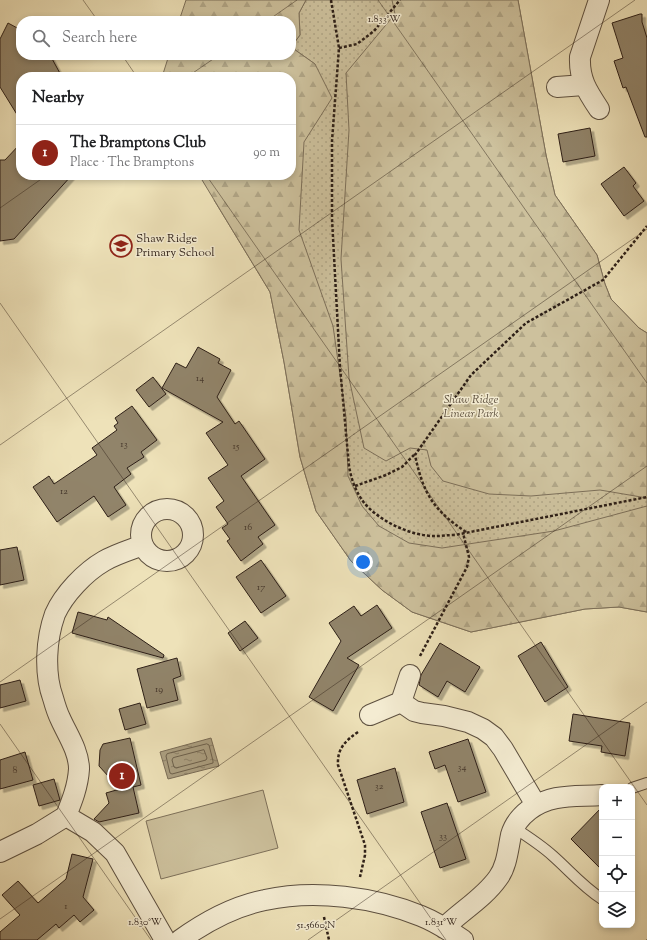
<!DOCTYPE html>
<meta charset="utf-8">
<style>
body{margin:0;font-family:"Sorts Mill Goudy",serif;background:#f6f6f6;color:#202124}
.controls{position:absolute;right:12px;bottom:12px;display:grid;overflow:hidden;border-radius:8px;box-shadow:0 2px 6px #0003}
.controls button{width:36px;height:36px;display:grid;place-items:center;padding:0;border:0;border-bottom:1px solid #e0e0e0;background:#fff;color:#202124;font:20px sans-serif}
.you{position:absolute;left:363px;top:562px;width:14px;height:14px;margin:-10px;border:3px solid #fff;border-radius:50%;background:#1a73e8;box-shadow:0 0 0 6px #1a73e833}
.badge{display:grid;place-items:center;width:26px;height:26px;border-radius:50%;background:#8f2418;color:#fff;font-size:13px;font-weight:700}
.pin{position:absolute;translate:-50% -50%;border:2px solid #fff;box-shadow:0 1px 4px #0006}
.list{margin:0;padding:0;list-style:none}
h2{display:flex;justify-content:space-between;align-items:center;height:52px;margin:0;padding:0 16px;font-size:17px}
h2 small{font-size:13px;font-weight:400;color:#757577}
.list li{display:grid;grid-template-columns:26px 1fr auto;gap:12px;align-items:center;box-sizing:border-box;height:56px;padding:0 16px;border-top:1px solid #e0e0e0}
.list b{display:block;font-size:15px;white-space:nowrap}
.list p{margin:0;font-size:13px;white-space:nowrap;color:#757577}
.list em{font-size:13px;font-style:normal;color:#757577}
.icon{flex:none;width:22px;height:22px;fill:none;stroke:currentColor;stroke-width:2;stroke-linecap:round;stroke-linejoin:round}
.map{position:relative;flex:none;width:647px;height:940px;overflow:hidden}
.search{position:absolute;background:#fff;box-shadow:0 2px 6px #0003;left:16px;top:16px;width:280px;height:44px;display:flex;align-items:center;gap:10px;box-sizing:border-box;padding:0 14px;border-radius:16px;color:#757577;font-size:15px}
.panel{position:absolute;background:#fff;box-shadow:0 2px 6px #0003;left:16px;top:72px;width:280px;height:108px;border-radius:16px}
.map>svg:first-child{display:block}
.grass{fill:url(#grass-dots);stroke:#7d705a}
.forest{fill:url(#forest-firs);stroke:#7d705a}
.garden{fill:#cdc19d;stroke:#7d705a}
.water{fill:url(#water-ripples);stroke:#796c57}
.lines{fill:none;stroke-linecap:round;stroke-linejoin:round}
.shore{stroke:#6c604c;stroke-width:1}
.building{fill:#91846b;stroke:#2d1f17;filter:url(#shadow)}
.service-casing{stroke:#5d5040;stroke-width:12}
.minor-casing{stroke:#5d5040;stroke-width:22}
.path{stroke:#2d1f17;stroke-width:2.5;stroke-dasharray:3 2;stroke-linecap:butt}
.service{stroke:#f4ecd2;stroke-width:10}
.minor{stroke:#f4ecd2;stroke-width:20}
.ticks{fill:none;stroke:#2d1f17;stroke-width:1;stroke-opacity:0.45}
.labels{text-anchor:middle;dominant-baseline:central;stroke-width:3;stroke-linejoin:round;paint-order:stroke}
.number-label{font-size:10px;fill:#46382c}
.poi-label{font-size:12px;fill:#2d1f17;stroke:#f4ecd2;text-anchor:start}
.park-label{font-size:12px;font-style:italic;fill:#5d503f;stroke:#f4ecd2}
.ticks-label{font-size:10px;text-anchor:middle;fill:#2d1f17;stroke:#f4ecd2;stroke-width:3;stroke-linejoin:round;paint-order:stroke}
</style>
<div class="map">
<svg width="647" height="940" viewBox="0 0 647 940">
<defs>
<pattern id="grass-dots" width="8" height="8" patternUnits="userSpaceOnUse"><rect width="8" height="8" fill="#cdc19d"/><path d="M2 2h.1M6 6h.1" fill="none" stroke="#b0a586" stroke-width="1.8" stroke-linecap="round"/></pattern>
<pattern id="forest-firs" width="22" height="20" patternUnits="userSpaceOnUse"><rect width="22" height="20" fill="#cdc19d"/><path d="M5 1l3.5 6h-7zM16 11l3.5 6h-7z" fill="#b0a586"/></pattern>
<pattern id="water-ripples" width="26" height="14" patternUnits="userSpaceOnUse"><rect width="26" height="14" fill="#aca082"/><path d="M2 4q2-2 4 0t4 0M15 11q2-2 4 0t4 0" fill="none" stroke="#8c8269"/></pattern>
<filter id="shadow"><feDropShadow dx="3.5" dy="3.5" stdDeviation="0" flood-color="#0004"/></filter>
</defs>
<rect width="100%" height="100%" fill="#eee2b9"/>
<filter id="stains"><feTurbulence type="fractalNoise" baseFrequency=".005" numOctaves="4"/><feColorMatrix values="0 0 0 0 .2 0 0 0 0 .09 0 0 0 0 .02 0 0 0 .5 -.17"/></filter>
<radialGradient id="worn" r=".72"><stop offset=".6" stop-color="#630" stop-opacity="0"/><stop offset="1" stop-color="#630" stop-opacity=".3"/></radialGradient>
<path class="grass" d="M 306,0 L 518,0 L 546,155 L 555,195 L 597,255 L 605,284 L 611,299 L 639,328 L 647,333 L 647,612 L 619,607 L 585,609 L 471,632 L 412,612 L 382,590 L 351,561 L 316,511 L 300,457 L 284,362 L 270,292 L 214,200 L 291,175 L 315,64 L 291,47 L 300,35 L 299,13 Z"/>
<path class="forest" d="M 186,0 L 306,0 L 299,13 L 300,35 L 291,47 L 315,64 L 332,98 L 304,142 L 299,230 L 333,326 L 346,417 L 348,476 L 362,506 L 379,526 L 409,543 L 442,548 L 554,531 L 647,506 L 647,612 L 619,607 L 585,609 L 471,632 L 412,612 L 382,590 L 351,561 L 316,511 L 300,457 L 284,362 L 270,292 L 199,175 L 291,175 L 291,77 L 162,77 L 169,55 L 291,55 L 291,21 L 179,21 Z
M 392,0 L 518,0 L 546,155 L 555,195 L 597,255 L 605,284 L 611,299 L 639,328 L 647,333 L 647,498 L 600,490 L 531,496 L 489,494 L 443,481 L 431,466 L 427,450 L 410,448 L 386,461 L 364,448 L 349,378 L 341,259 L 349,130 L 346,73 L 395,14 Z"/>
<path class="garden" d="M 263,790 L 278,848 L 161,879 L 146,821 Z"/>
<path class="water" d="M 211,738 L 219,766 L 168,779 L 160,752 Z"/>
<g class="lines">
<path class="shore" d="M 207,744 L 209,745 L 213,761 L 213,763 L 172,774 L 170,773 L 166,756 L 167,754 Z
M 204,750 L 207,758 L 206,760 L 176,768 L 174,767 L 172,760 L 173,758 Z"/>
</g>
<path class="building" d="M 640,14 L 642,14 L 642,22 L 647,38 L 647,137 L 645,137 L 626,87 L 623,88 L 614,61 L 623,58 L 612,23 Z
M 8,23 L 21,30 L 21,55 L 50,55 L 62,77 L 21,77 L 21,121 L 0,87 L 0,39 Z
M 590,128 L 595,156 L 563,162 L 558,134 Z
M 21,143 L 21,175 L 72,175 L 14,239 L 0,241 L 0,160 L 5,160 Z
M 624,167 L 636,183 L 633,186 L 644,201 L 624,216 L 601,184 Z
M 198,347 L 220,359 L 218,363 L 231,370 L 217,397 L 235,424 L 239,421 L 265,459 L 241,476 L 275,525 L 258,537 L 263,544 L 241,561 L 227,541 L 230,539 L 222,528 L 228,524 L 216,507 L 224,501 L 208,478 L 228,465 L 206,433 L 223,422 L 162,388 L 176,363 L 186,368 Z
M 153,377 L 166,394 L 149,407 L 136,390 Z
M 132,406 L 157,440 L 141,452 L 144,457 L 127,468 L 131,474 L 114,487 L 126,505 L 108,517 L 94,496 L 57,522 L 33,487 L 49,476 L 54,484 L 97,455 L 92,448 L 117,430 L 114,426 L 118,423 L 115,418 Z
M 17,547 L 24,580 L 0,585 L 0,550 Z
M 261,560 L 286,596 L 261,613 L 236,577 Z
M 377,605 L 392,628 L 347,658 L 359,665 L 333,711 L 309,697 L 341,641 L 329,623 L 354,606 L 361,616 Z
M 78,612 L 107,620 L 108,617 L 164,655 L 163,658 L 72,633 Z
M 245,621 L 258,638 L 240,651 L 228,633 Z
M 541,642 L 568,687 L 545,702 L 518,656 Z
M 440,643 L 480,667 L 465,692 L 447,681 L 438,697 L 419,685 L 421,675 Z
M 177,658 L 181,676 L 173,679 L 178,700 L 147,708 L 137,669 Z
M 20,680 L 26,701 L 0,708 L 0,685 Z
M 140,703 L 146,724 L 125,730 L 119,709 Z
M 573,714 L 630,723 L 625,756 L 601,752 L 602,746 L 569,741 Z
M 130,738 L 141,785 L 133,787 L 139,813 L 99,822 L 94,819 L 109,803 L 106,793 L 120,789 L 99,766 L 100,750 L 103,744 Z
M 468,739 L 486,792 L 458,802 L 445,765 L 435,769 L 429,752 Z
M 25,752 L 33,780 L 0,789 L 0,760 Z
M 395,768 L 404,802 L 367,814 L 357,780 Z
M 54,779 L 60,800 L 39,806 L 33,785 Z
M 447,803 L 466,859 L 440,868 L 421,812 Z
M 602,807 L 602,868 L 601,869 L 571,839 Z
M 72,854 L 93,859 L 83,897 L 94,910 L 80,922 L 74,915 L 59,928 L 56,924 L 37,940 L 0,940 L 0,932 L 20,915 L 2,895 L 18,881 L 38,903 L 66,879 Z"/>
<g class="lines">
<g class="service-casing">
<path id="service" d="M 632,788 L 647,783
M 513,827 C 527,836 541,845 553,856 C 570,871 582,886 602,899"/>
</g>
<g class="minor-casing">
<path id="minor" d="M 599,0 L 580,57 C 579,79 587,91 599,109
M 557,87 L 584,85
M141 535a26 26 0 1 1 52 0a26 26 0 1 1-52 0Z
M 143,545 C 130,550 116,554 104,561 C 85,572 64,594 55,614 C 46,639 44,673 53,698 C 55,705 57,712 60,718 C 67,734 79,751 79,769 C 78,786 72,801 66,816 L 93,832 L 115,853 L 165,940
M 410,675 L 401,702 L 414,711 L 422,713 L 444,716 L 468,722 L 483,729 L 494,737 L 503,749 L 536,805
M 370,715 L 401,702
M 0,852 L 37,834 L 66,816
M 444,928 C 461,911 484,898 498,878 C 507,866 508,849 511,835 C 514,824 520,817 529,810 C 551,793 576,797 602,795
M 180,940 C 205,922 234,906 265,900 C 315,889 374,897 421,916 C 436,922 450,931 463,940"/>
</g>
<path class="path" d="M 331,0 L 339,48 L 332,141 L 332,219 L 340,367 L 349,466 C 351,478 355,490 362,500 C 376,520 412,537 436,536 C 442,536 448,535 455,535 L 647,497
M 339,48 L 357,44 L 374,31 L 400,0
M 355,486 L 386,475 L 402,467 L 414,455
M 466,532 C 433,510 423,493 415,455 L 471,375 L 526,323 L 603,280 L 647,226
M 420,656 L 467,567 L 469,557 L 463,533
M 358,732 C 345,741 337,749 338,765 L 365,845 L 365,855 L 360,877
M 324,917 L 329,940"/>
<use href="#service" class="service"/>
<use href="#minor" class="minor"/>
</g>
<path class="ticks" d="M 83,0 L 98,21M 378,0 L 647,383M 267,21 L 297,0M 122,55 L 137,77M 187,77 L 219,55M 206,175 L 647,805M 0,208 L 47,175M 0,303 L 446,940M 0,445 L 635,0M 0,682 L 647,229M 0,724 L 151,940M 0,919 L 647,466M 308,940 L 647,702M 646,940 L 647,939"/>
<defs>
<g id="school-ring" transform="scale(1.15)"><circle r="9.5" fill="#f4ecd2" stroke="#8f2418" stroke-width="1.5"/><path d="M0-5L7-2L0 1L-7-2ZM-4 1L0 2.5L4 1V4Q0 6-4 4Z" fill="#8f2418"/></g>
</defs>
<g fill-rule="evenodd">
<use href="#school-ring" x="121" y="246"/>
</g>
<g class="labels">
<g class="number-label">
<text x="200" y="378">14</text>
<text x="124" y="444">13</text>
<text x="236" y="446">15</text>
<text x="64" y="491">12</text>
<text x="248" y="527">16</text>
<text x="261" y="587">17</text>
<text x="159" y="689">19</text>
<text x="462" y="767">34</text>
<text x="15" y="770">8</text>
<text x="379" y="786">32</text>
<text x="443" y="836">33</text>
<text x="66" y="906">1</text>
</g>
<g class="poi-label">
<text x="136" y="239">Shaw Ridge<tspan x="136" dy="14">Primary School</tspan></text>
</g>
<g class="park-label">
<text x="471" y="400">Shaw Ridge<tspan x="471" dy="14">Linear Park</tspan></text>
</g>
</g>
<g class="ticks-label">
<text x="384" y="22">1.833°W</text>
<text x="145" y="925">1.830°W</text>
<text x="441" y="925">1.831°W</text>
<text x="316" y="928">51.5660°N</text>
</g>
<rect width="100%" height="100%" filter="url(#stains)"/>
<rect width="100%" height="100%" fill="url(#worn)"/>
</svg>
<div class="controls">
<button>+</button>
<button>−</button>
<button><svg class="icon" aria-label="locate" viewBox="0 0 24 24"><circle cx="12" cy="12" r="6"/><path d="M12 2v4M12 18v4M2 12h4M18 12h4"/></svg></button>
<button><svg class="icon" aria-label="layers" viewBox="0 0 24 24"><path d="M12 4l9 5-9 5-9-5zM3 14l9 5 9-5"/></svg></button>
</div>
<div class="you"></div>
<div class="pin badge" style="left:122px;top:776px">1</div>
<div class="search"><svg class="icon" aria-label="search" viewBox="0 0 24 24"><circle cx="10" cy="10" r="6"/><path d="M15 15l6 6"/></svg>Search here</div>
<section class="panel">
<h2>Nearby<small></small></h2>
<ul class="list">
<li><span class="badge">1</span><div><b>The Bramptons Club</b><p>Place · The Bramptons</p></div><em>90 m</em></li>
</ul>
</section>
</div>
